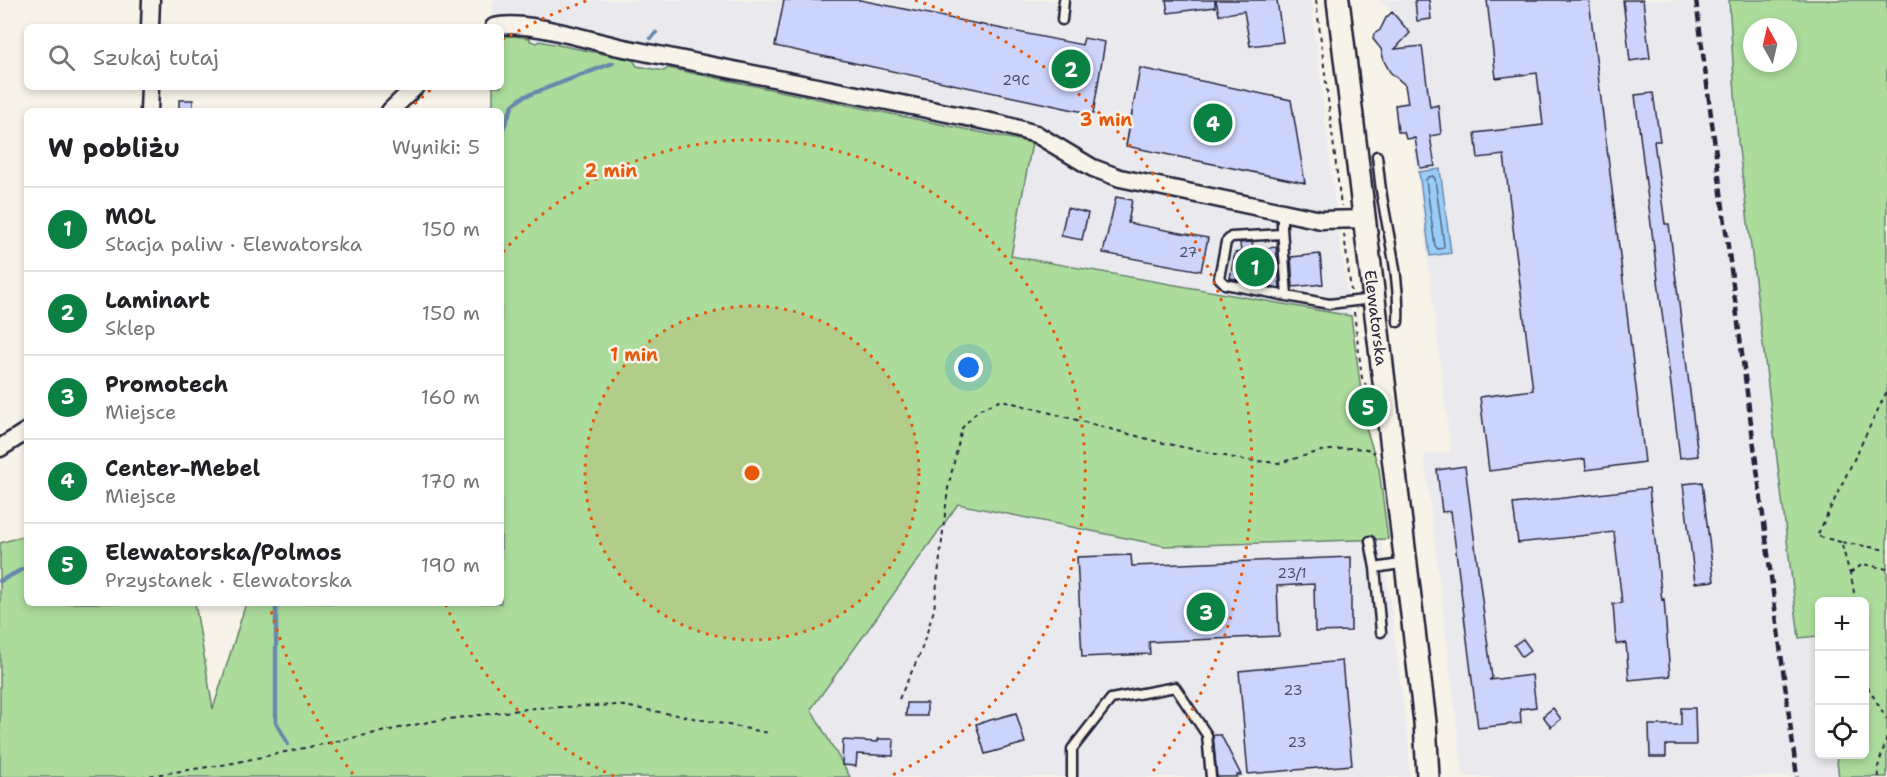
<!DOCTYPE html>
<html lang="pl">
<meta charset="utf-8">
<style>
body{margin:0;font-family:"Shantell Sans",sans-serif;background:#f2f2f2;color:#202124}
.controls{position:absolute;right:18px;bottom:18px;display:grid;overflow:hidden;border-radius:9px;box-shadow:0 3px 9px #0003}
.controls button{width:54px;height:54px;display:grid;place-items:center;padding:0;border:0;border-bottom:2px solid #e0e0e0;background:#fff;color:#202124;font:30px sans-serif}
.compass{position:absolute;left:1743px;top:18px;width:54px;height:54px;border-radius:50%;background:#fff;box-shadow:0 3px 9px #0003;rotate:352deg}
.you{position:absolute;left:969px;top:368px;width:21px;height:21px;margin:-15px;border:4px solid #fff;border-radius:50%;background:#1a73e8;box-shadow:0 0 0 9px #1a73e833}
.badge{display:grid;place-items:center;width:39px;height:39px;border-radius:50%;background:#0b8043;color:#fff;font-size:20px;font-weight:700}
.pin{position:absolute;translate:-50% -50%;border:3px solid #fff;box-shadow:0 2px 6px #0006}
.list{margin:0;padding:0;list-style:none}
h2{display:flex;justify-content:space-between;align-items:center;height:78px;margin:0;padding:0 24px;font-size:26px}
h2 small{font-size:20px;font-weight:400;color:#757577}
.list li{display:grid;grid-template-columns:39px 1fr auto;gap:18px;align-items:center;box-sizing:border-box;height:84px;padding:0 24px;border-top:2px solid #e0e0e0}
.list b{display:block;font-size:22px;white-space:nowrap}
.list p{margin:0;font-size:20px;white-space:nowrap;color:#757577}
.list em{font-size:20px;font-style:normal;color:#757577}
.icon{flex:none;width:33px;height:33px;fill:none;stroke:currentColor;stroke-width:2;stroke-linecap:round;stroke-linejoin:round}
.map{position:relative;flex:none;width:1887px;height:777px;overflow:hidden}
.search{position:absolute;background:#fff;box-shadow:0 3px 9px #0003;left:24px;top:24px;width:480px;height:66px;display:flex;align-items:center;gap:15px;box-sizing:border-box;padding:0 21px;border-radius:9px;color:#757577;font-size:22px}
.panel{position:absolute;background:#fff;box-shadow:0 3px 9px #0003;left:24px;top:108px;width:480px;height:498px;border-radius:9px}
.map>svg:first-child{display:block}
.built{fill:#eaeaee}
.green{fill:#abdc9c;stroke:#667f6c;stroke-width:1.5;fill-rule:evenodd}
.water{fill:#99cdf7;stroke:#6989ac;stroke-width:1.5}
.lines{fill:none;stroke-linecap:round;stroke-linejoin:round}
.shore{stroke:#526686;stroke-width:1.5}
.stream{stroke:#6989ac;stroke-width:4.5}
.building{fill:#cdd4fc;stroke:#22223b;stroke-width:1.5}
.service-casing{stroke:#22223b;stroke-width:13}
.minor-casing{stroke:#22223b;stroke-width:21}
.tertiary-casing{stroke:#22223b;stroke-width:26}
.path{stroke:#22223b;stroke-width:2;stroke-dasharray:4.5 4.5;stroke-linecap:butt}
.service{stroke:#f7f3e8;stroke-width:8}
.minor{stroke:#f7f3e8;stroke-width:16}
.tertiary{stroke:#f7f3e8;stroke-width:21}
.rail{stroke:#22223b;stroke-width:4.5;stroke-dasharray:9 4.5;stroke-linecap:butt}
.ring{fill:none;stroke:#e8590c;stroke-width:3;stroke-dasharray:3 6}
.labels{text-anchor:middle;dominant-baseline:central;stroke-width:5;stroke-linejoin:round;paint-order:stroke}
.number-label{font-size:14px;fill:#4d4e6b}
.street-label{font-size:16px;fill:#22223b;stroke:#f7f3e8}
.centre{fill:#e8590c;stroke:#f7f3e8;stroke-width:3}
.ring-label{font-size:18px;text-anchor:middle;font-weight:bold;fill:#e8590c;stroke:#f7f3e8;stroke-width:5;stroke-linejoin:round;paint-order:stroke}
</style>
<div class="map">
<svg width="1887" height="777" viewBox="0 0 1887 777">
<rect width="100%" height="100%" fill="#f7f3e8"/>
<filter id="ink" filterUnits="userSpaceOnUse"><feTurbulence type="fractalNoise" baseFrequency=".0167" numOctaves="2"/><feDisplacementMap in="SourceGraphic" scale="12" xChannelSelector="R" yChannelSelector="G"/><feConvolveMatrix kernelMatrix="1 2 1 2 8 2 1 2 1" color-interpolation-filters="sRGB"/></filter>
<g filter="url(#ink)">
<path class="built" d="M 493,0 L 1311,0 L 1339,237 L 1351,316 L 1011,256 L 1032,143 L 637,66 L 632,60 L 539,41 L 537,43 L 501,37 L 501,27 L 492,27 Z
M 1379,0 L 1729,0 L 1738,141 L 1799,637 L 1818,636 L 1820,754 L 1836,755 L 1839,777 L 1463,777 L 1424,455 L 1451,452 L 1413,140 L 1392,13 Z
M 958,504 L 1165,547 L 1382,540 L 1409,749 L 1409,777 L 850,777 L 811,709 Z"/>
<path class="green" d="M 1729,0 L 1887,0 L 1887,777 L 1839,777 L 1836,755 L 1864,754 L 1864,602 L 1820,602 L 1819,644 L 1818,636 L 1799,638 L 1738,141 ZM 1752,27 L 1788,27 L 1788,63 L 1752,63 Z
M 513,36 L 530,38 L 530,41 L 537,43 L 539,41 L 633,60 L 637,66 L 664,71 L 668,68 L 1032,143 L 1011,256 L 1351,316 L 1366,428 L 1379,469 L 1388,539 L 1165,546 L 958,504 L 811,709 L 850,777 L 0,777 L 0,543 L 27,535 L 27,603 L 195,603 L 213,709 L 246,603 L 501,603 L 501,111 L 493,111 L 493,87 L 501,87 L 501,37 Z"/>
<path class="water" d="M 1440,169 L 1451,253 L 1430,256 L 1419,172 Z"/>
<g class="lines">
<path class="shore" d="M 1433,176 L 1435,179 L 1444,245 L 1443,248 L 1438,249 L 1435,246 L 1426,180 L 1428,177 Z"/>
<path class="stream" d="M 651,38 L 656,33
M 501,133 L 513,105 L 523,97 L 613,63
M 0,581 L 27,567
M 276,603 L 276,722 L 288,744"/>
</g>
<path class="building" d="M 784,0 L 860,0 L 1082,45 L 1084,38 L 1105,42 L 1093,114 L 775,46 Z
M 1166,0 L 1215,0 L 1215,7 L 1168,13 Z
M 1216,0 L 1277,0 L 1283,42 L 1250,46 L 1244,11 L 1219,15 Z
M 1415,0 L 1429,0 L 1431,19 L 1417,21 Z
M 1487,0 L 1589,0 L 1645,462 L 1586,470 L 1585,459 L 1489,471 L 1480,397 L 1533,390 L 1504,155 L 1478,158 L 1475,133 L 1543,125 L 1537,73 L 1496,78 Z
M 1623,0 L 1643,0 L 1650,58 L 1630,61 Z
M 1392,12 L 1410,33 L 1395,49 L 1422,46 L 1430,107 L 1438,105 L 1441,134 L 1430,136 L 1435,166 L 1420,168 L 1415,138 L 1406,139 L 1404,132 L 1398,132 L 1395,105 L 1408,103 L 1405,85 L 1390,72 L 1384,61 L 1381,49 L 1373,39 L 1374,34 L 1380,30 L 1386,18 Z
M 1140,68 L 1291,100 L 1305,183 L 1126,146 Z
M 1653,93 L 1660,141 L 1654,141 L 1665,224 L 1669,224 L 1698,456 L 1680,458 L 1635,95 Z
M 179,100 L 193,100 L 193,111 L 179,111 Z
M 1116,197 L 1132,200 L 1128,223 L 1208,238 L 1201,271 L 1103,253 Z
M 1067,208 L 1088,213 L 1082,240 L 1061,236 Z
M 1252,242 L 1254,250 L 1276,247 L 1280,288 L 1230,278 L 1235,253 L 1241,252 L 1240,243 Z
M 1320,254 L 1323,284 L 1293,287 L 1291,257 Z
M 1465,466 L 1492,678 L 1489,680 L 1532,675 L 1536,707 L 1520,709 L 1521,723 L 1478,728 L 1451,511 L 1442,512 L 1437,470 Z
M 1702,482 L 1714,581 L 1695,583 L 1683,484 Z
M 1649,488 L 1662,600 L 1664,599 L 1670,676 L 1629,680 L 1626,643 L 1616,644 L 1613,604 L 1622,603 L 1614,532 L 1518,543 L 1513,504 Z
M 1131,555 L 1132,566 L 1351,557 L 1351,631 L 1315,632 L 1314,584 L 1277,586 L 1279,636 L 1149,642 L 1150,654 L 1082,657 L 1077,557 Z
M 1523,639 L 1531,650 L 1522,657 L 1514,645 Z
M 1342,661 L 1352,765 L 1248,774 L 1239,671 Z
M 907,703 L 927,703 L 927,716 L 906,716 Z
M 1553,708 L 1561,719 L 1551,727 L 1543,716 Z
M 1681,708 L 1695,708 L 1696,745 L 1666,745 L 1666,757 L 1650,757 L 1649,725 L 1681,725 Z
M 1016,713 L 1025,743 L 985,754 L 976,724 Z
M 1213,735 L 1221,735 L 1241,775 L 1237,775 L 1237,777 L 1217,777 Z
M 878,739 L 894,739 L 893,756 L 857,754 L 856,766 L 842,765 L 843,740 L 878,742 Z"/>
<g class="lines">
<g class="service-casing">
<path id="service" d="M 1062,20 L 1064,0
M 1377,156 C 1379,171 1380,187 1383,202 C 1390,243 1400,280 1398,322
M 1282,212 L 1282,228 L 1287,296 L 1329,304 L 1373,299
M 1282,234 L 1231,237 L 1226,242 L 1219,278 L 1225,284 L 1287,296
M 1370,541 L 1375,568
M 1381,632 L 1375,568 L 1406,563
M 1072,777 L 1072,749 L 1111,699 L 1175,687 L 1207,735 L 1211,777"/>
</g>
<g class="minor-casing">
<path id="minor" d="M 150,27 L 151,0
M 494,27 C 527,19 589,41 624,48 C 750,73 875,99 1001,124 L 1036,134 L 1093,168 L 1120,178 L 1321,220 L 1365,219
M 149,111 L 150,87
M 390,111 L 415,87
M 0,448 L 27,431"/>
</g>
<g class="tertiary-casing">
<g id="tertiary">
<path id="s1" d="M 1338,0 L 1425,722 L 1428,777"/>
</g>
</g>
<path class="path" d="M 1316,0 L 1341,206
M 1344,234 L 1351,291
M 1354,312 L 1362,378 L 1366,386
M 1841,542 L 1817,536 L 1887,391
M 1850,573 L 1863,564 L 1887,569
M 1855,602 L 1853,585 L 1841,542 L 1887,550
M 1864,669 L 1867,686 L 1887,719
M 899,699 L 920,654 L 934,610 L 948,488 L 962,428 L 978,410 L 1002,400 L 1159,442 L 1244,460 L 1279,463 L 1321,451 L 1350,448 L 1367,449 L 1375,453
M 141,777 L 228,764 L 433,721 L 535,708 L 618,705 L 683,716 L 769,733
M 1879,777 L 1878,767 L 1887,737"/>
<use href="#service" class="service"/>
<use href="#minor" class="minor"/>
<use href="#tertiary" class="tertiary"/>
<path class="rail" d="M 1696,0 L 1797,777"/>
</g>
</g>
<circle cx="752" cy="473" r="167" fill="#e8590c" fill-opacity=".12"/>
<g class="ring">
<circle cx="752" cy="473" r="167"/>
<path d="M614 776A333 333 0 0 1 445 603M503 252A333 333 0 1 1 890 776"/>
<path d="M353 774A500 500 0 0 1 270 607M408 110A500 500 0 0 1 434 87M502 40A500 500 0 0 1 589 0M915 0A500 500 0 0 1 1151 774"/>
</g>
<g class="labels">
<g class="number-label">
<text x="1016" y="80">29C</text>
<text x="1188" y="252">27</text>
<text x="1292" y="573">23/1</text>
<text x="1293" y="690">23</text>
<text x="1297" y="742">23</text>
</g>
<g class="street-label">
<text stroke="none"><textPath href="#s1" startOffset="320">Elewatorska</textPath></text>
</g>
</g>
<circle cx="752" cy="473" r="9" class="centre"/>
<g class="ring-label">
<text x="1106" y="126">3 min</text>
<text x="611" y="177">2 min</text>
<text x="634" y="361">1 min</text>
</g>
</svg>
<div class="controls">
<button>+</button>
<button>−</button>
<button><svg class="icon" aria-label="locate" viewBox="0 0 24 24"><circle cx="12" cy="12" r="6"/><path d="M12 2v4M12 18v4M2 12h4M18 12h4"/></svg></button>
</div>
<svg class="compass" viewBox="-18 -18 36 36"><path d="M0-13l5 13h-10z" fill="#e53935"/><path d="M0 13l5-13h-10z" fill="#757577"/></svg>
<div class="you"></div>
<div class="pin badge" style="left:1255px;top:267px">1</div>
<div class="pin badge" style="left:1071px;top:69px">2</div>
<div class="pin badge" style="left:1206px;top:612px">3</div>
<div class="pin badge" style="left:1213px;top:123px">4</div>
<div class="pin badge" style="left:1368px;top:407px">5</div>
<div class="search"><svg class="icon" aria-label="search" viewBox="0 0 24 24"><circle cx="10" cy="10" r="6"/><path d="M15 15l6 6"/></svg>Szukaj tutaj</div>
<section class="panel">
<h2>W pobliżu<small>Wyniki: 5</small></h2>
<ul class="list">
<li><span class="badge">1</span><div><b>MOL</b><p>Stacja paliw · Elewatorska</p></div><em>150 m</em></li>
<li><span class="badge">2</span><div><b>Laminart</b><p>Sklep</p></div><em>150 m</em></li>
<li><span class="badge">3</span><div><b>Promotech</b><p>Miejsce</p></div><em>160 m</em></li>
<li><span class="badge">4</span><div><b>Center-Mebel</b><p>Miejsce</p></div><em>170 m</em></li>
<li><span class="badge">5</span><div><b>Elewatorska/Polmos</b><p>Przystanek · Elewatorska</p></div><em>190 m</em></li>
</ul>
</section>
</div>
